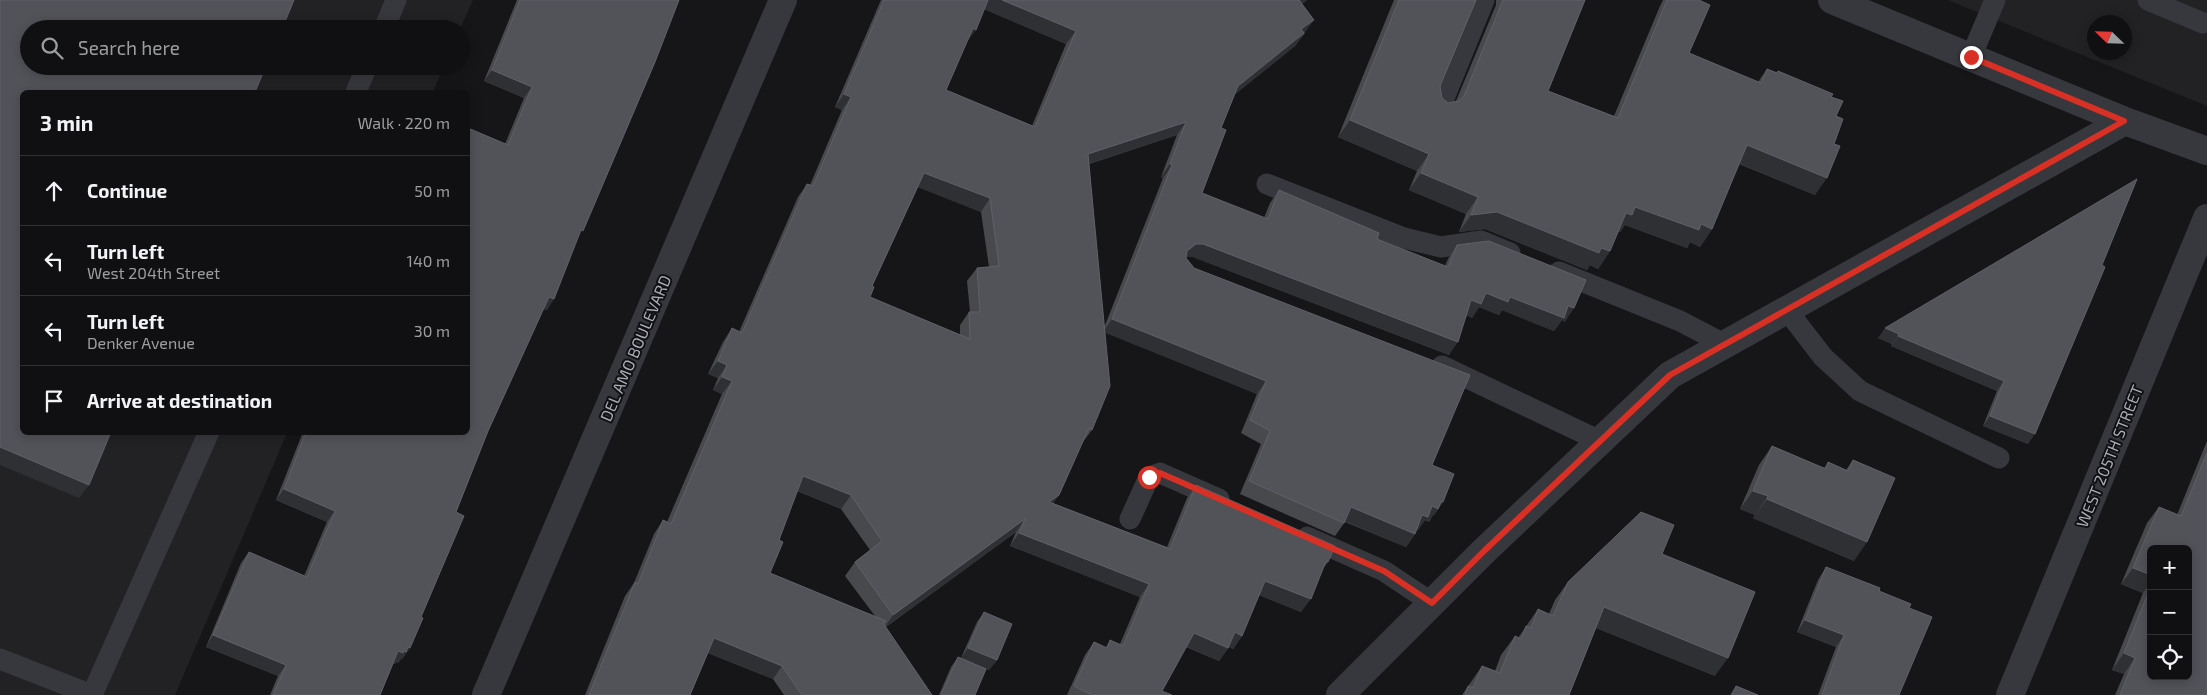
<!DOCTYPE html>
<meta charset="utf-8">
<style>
body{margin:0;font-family:"Exo 2",sans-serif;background:#19191b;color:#f1f3f6}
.controls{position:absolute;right:15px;bottom:15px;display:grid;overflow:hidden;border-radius:8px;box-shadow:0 2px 12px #0003}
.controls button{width:45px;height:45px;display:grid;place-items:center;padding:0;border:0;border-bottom:1px solid #303032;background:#101012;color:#f1f3f6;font:25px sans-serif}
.compass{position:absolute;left:2087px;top:15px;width:45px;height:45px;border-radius:50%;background:#101012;box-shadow:0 2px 12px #0003;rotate:293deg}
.stop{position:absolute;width:15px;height:15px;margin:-11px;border:4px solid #d93025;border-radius:50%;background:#fff}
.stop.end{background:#d93025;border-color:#fff;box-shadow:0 1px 5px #0008}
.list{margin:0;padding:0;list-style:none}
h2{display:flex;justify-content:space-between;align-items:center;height:65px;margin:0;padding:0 20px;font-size:21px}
h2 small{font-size:16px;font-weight:400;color:#9c9d9f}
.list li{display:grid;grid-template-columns:32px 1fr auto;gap:15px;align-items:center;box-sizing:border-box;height:70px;padding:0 20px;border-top:1px solid #303032}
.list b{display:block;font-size:19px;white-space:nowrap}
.list p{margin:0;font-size:16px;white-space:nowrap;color:#9c9d9f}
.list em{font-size:16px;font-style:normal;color:#9c9d9f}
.icon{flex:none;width:28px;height:28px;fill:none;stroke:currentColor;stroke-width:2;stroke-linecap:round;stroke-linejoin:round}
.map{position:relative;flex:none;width:2207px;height:695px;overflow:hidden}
.search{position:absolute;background:#101012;box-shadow:0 2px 12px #0003;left:20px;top:20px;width:450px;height:55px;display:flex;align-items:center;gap:12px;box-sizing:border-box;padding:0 18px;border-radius:28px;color:#9c9d9f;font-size:19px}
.panel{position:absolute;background:#101012;box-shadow:0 2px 12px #0003;left:20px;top:90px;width:450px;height:345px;border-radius:8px}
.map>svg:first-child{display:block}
.built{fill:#222225;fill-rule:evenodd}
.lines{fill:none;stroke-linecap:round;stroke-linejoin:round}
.lane{stroke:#37383d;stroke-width:21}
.street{stroke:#37383d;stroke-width:28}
.wall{fill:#47494d;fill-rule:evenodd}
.shaded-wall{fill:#2f3033}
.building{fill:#525359;stroke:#5f6168;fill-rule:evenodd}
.route{stroke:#d93025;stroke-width:6}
.labels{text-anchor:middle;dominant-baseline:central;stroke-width:4;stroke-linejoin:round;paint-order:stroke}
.street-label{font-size:16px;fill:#a8adb8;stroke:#111113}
</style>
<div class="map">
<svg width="2207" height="695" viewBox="0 0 2207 695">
<rect width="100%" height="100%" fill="#161618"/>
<path class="built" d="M 0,0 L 473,0 L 460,29 L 29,29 L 29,66 L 444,66 L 433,92 L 22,92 L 22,432 L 287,433 L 175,695 L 0,695 Z
M 1948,0 L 2207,0 L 2207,106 ZM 2094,22 L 2124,22 L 2124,52 L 2094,52 Z"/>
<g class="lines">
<path class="lane" d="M 2148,0 L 2203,23
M 384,29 L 396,0
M 1971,57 L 1995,0
M 356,92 L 367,66
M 1440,108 L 1484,0
M 1267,184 L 1404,238 L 1441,247 L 1481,241 L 1510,253
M 1559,272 L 1680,321 L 1724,344
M 1786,309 L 1823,357 L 1860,391 L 1999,458
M 1442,366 L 1600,441
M 1130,519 L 1149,477 L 1160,473 L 1219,499
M 1307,537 L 1384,571 L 1432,603
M 0,659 L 92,695
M 92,695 L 209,432"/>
<path class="street" d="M 1832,0 L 2125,121 L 2207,151
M 486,695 L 783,0
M 1340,695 L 1484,551 L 1670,375 L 2125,121
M 2010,695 L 2207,218"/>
</g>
<path class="wall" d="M 517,0 L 679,0 L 547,310 L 543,309 L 488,431 L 456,512 L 410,648 L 402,659 L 401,659 L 398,663 L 396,662 L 395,664 L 393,664 L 380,695 L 270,695 L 278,676 L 206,647 L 241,563 L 249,552 L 304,576 L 327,522 L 276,500 L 303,432 L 468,432 L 505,144 L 524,98 L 484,81 Z
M 881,0 L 1307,0 L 1302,4 L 1305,33 L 1295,46 L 1234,95 L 1221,128 L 1202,193 L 1264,218 L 1270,203 L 1279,190 L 1377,239 L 1445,266 L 1448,259 L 1457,245 L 1565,322 L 1562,320 L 1554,331 L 1502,310 L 1499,315 L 1479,307 L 1472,318 L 1467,315 L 1449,355 L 1193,257 L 1186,257 L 1186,258 L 1194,268 L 1432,465 L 1443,502 L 1434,515 L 1433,515 L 1429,522 L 1425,520 L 1418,530 L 1416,529 L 1415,534 L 1406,547 L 1345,522 L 1335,536 L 1240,494 L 1261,444 L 1241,433 L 1257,394 L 1105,332 L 1092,430 L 1082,443 L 1059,495 L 1053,503 L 1167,547 L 1187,498 L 1196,485 L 1328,562 L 1322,570 L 1301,612 L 1259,595 L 1242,636 L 1233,649 L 1229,647 L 1219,661 L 1186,647 L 1162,691 L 1172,695 L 1067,695 L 1085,655 L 1094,642 L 1106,647 L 1110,640 L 1120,644 L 1140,597 L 1010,546 L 1016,532 L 886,627 L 932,695 L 784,695 L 773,679 L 708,653 L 690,695 L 585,695 L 625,596 L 634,583 L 654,534 L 663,520 L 667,522 L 722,394 L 713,390 L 718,378 L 708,374 L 723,342 L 732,328 L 739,332 L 798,197 L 807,184 L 810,185 L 842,110 L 835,107 ZM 984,9 L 1066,44 L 1032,126 L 946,90 L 966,43 ZM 1177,135 L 1161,177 L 1163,178 L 1104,328 L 1089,164 ZM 918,187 L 981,212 L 989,267 L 977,268 L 967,281 L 970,312 L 969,312 L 960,325 L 960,335 L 870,297 L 872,286 ZM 797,491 L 841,509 L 870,550 L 855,562 L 845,576 L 875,616 L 770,573 L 779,540 Z
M 1394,0 L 1476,0 L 1440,86 L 1442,98 L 1448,103 L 1456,101 L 1496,5 L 1496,0 L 1585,0 L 1548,91 L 1614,116 L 1660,6 L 1663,0 L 1699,0 L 1689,53 L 1758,82 L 1767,69 L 1777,73 L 1778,71 L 1831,97 L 1836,116 L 1815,195 L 1739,164 L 1712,229 L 1700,247 L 1690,242 L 1687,248 L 1625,225 L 1620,232 L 1618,231 L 1610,251 L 1598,269 L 1590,265 L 1587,270 L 1485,229 L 1459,232 L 1466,214 L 1409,190 L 1417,171 L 1338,137 Z
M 2137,179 L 2028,444 L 1983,426 L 1997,391 L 1891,346 L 1892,344 L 1878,338 Z
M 2207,441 L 2207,695 L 2115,695 L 2124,674 L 2112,670 L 2143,593 L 2121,584 L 2147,523 L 2159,507 L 2177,515 ZM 2151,549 L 2188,676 L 2151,676 Z
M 1772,446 L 1824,468 L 1828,462 L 1846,470 L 1853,460 L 1854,561 L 1753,518 L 1755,515 L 1740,509 L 1759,465 Z
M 1662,554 L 1715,676 L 1596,628 L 1569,695 L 1462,695 L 1482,666 L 1495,671 L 1501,655 L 1515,636 L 1518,638 L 1538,609 L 1549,614 L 1555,600 L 1568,582 Z
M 1826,567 L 1879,591 L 1909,608 L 1899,695 L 1818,695 L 1836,647 L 1797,632 L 1818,580 Z
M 984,612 L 997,660 L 989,670 L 986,669 L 975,695 L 939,695 L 951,667 L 958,657 L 961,658 L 977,622 Z
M 1736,686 L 1758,695 L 1730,695 Z"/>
<path class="shaded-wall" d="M 987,0 L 1002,0 L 1076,31 L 1066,44 L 981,8 Z
M 1299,0 L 1307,0 L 1290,13 Z
M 1314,20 L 1295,46 L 1229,99 L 1238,86 L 1301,29 Z
M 973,28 L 976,30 L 966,43 Z
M 492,70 L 532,87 L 524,98 L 484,81 Z
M 844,94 L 851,97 L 842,110 L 835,107 Z
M 1350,120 L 1429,154 L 1417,171 L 1338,137 Z
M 1186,122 L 1177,135 L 1078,167 L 1088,154 Z
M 1747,145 L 1827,178 L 1815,195 L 1735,162 Z
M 1170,164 L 1172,165 L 1163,178 L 1161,177 Z
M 924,173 L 990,198 L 981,212 L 915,186 Z
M 1421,173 L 1478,197 L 1466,214 L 1409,190 Z
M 1635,207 L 1701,224 L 1712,229 L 1700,247 L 1690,242 L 1687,248 L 1625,225 L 1620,232 L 1614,230 L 1626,213 Z
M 1497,212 L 1601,248 L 1610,251 L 1598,269 L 1590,265 L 1587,270 L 1485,229 L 1459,232 L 1471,215 Z
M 1196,244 L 1203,244 L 1458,342 L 1449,355 L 1193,257 L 1187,257 L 1178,264 L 1187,251 Z
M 1486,293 L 1568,306 L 1574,308 L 1565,322 L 1562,320 L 1554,331 L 1502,310 L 1499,315 L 1479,307 L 1472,318 L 1462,313 L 1471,300 Z
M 549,297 L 554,299 L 547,310 L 541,308 Z
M 1112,319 L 1266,381 L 1257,394 L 1103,332 Z
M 1885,328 L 1899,334 L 1892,344 L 1878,338 Z
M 1898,336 L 2004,381 L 1997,391 L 1891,346 Z
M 718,361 L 727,365 L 718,378 L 708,374 Z
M 722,377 L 732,381 L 722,394 L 713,390 Z
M 1990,416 L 2035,434 L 2028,444 L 1983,426 Z
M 0,447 L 89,485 L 79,498 L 0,465 Z
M 803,476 L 851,495 L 841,509 L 793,489 Z
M 284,489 L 335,511 L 327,522 L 276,500 Z
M 1753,491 L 1768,496 L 1755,515 L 1740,509 Z
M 1059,495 L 1050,508 L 1049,502 Z
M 1767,499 L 1867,542 L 1854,561 L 1753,518 Z
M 1441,502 L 1443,502 L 1434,515 L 1433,515 L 1429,522 L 1425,520 L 1418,530 L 1413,528 L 1422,515 L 1432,506 Z
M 1351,507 L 1415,534 L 1406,547 L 1342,520 Z
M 1025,519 L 1016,532 L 884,628 L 893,615 Z
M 1019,533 L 1149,584 L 1140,597 L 1010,546 Z
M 2133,568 L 2151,575 L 2151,582 L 2143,593 L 2121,584 Z
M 1265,581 L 1311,599 L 1301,612 L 1256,594 Z
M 1604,607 L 1728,658 L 1715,676 L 1591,626 Z
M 1805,620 L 1844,635 L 1836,647 L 1797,632 Z
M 1235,632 L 1242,636 L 1233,649 L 1225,646 Z
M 1194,633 L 1228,648 L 1219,661 L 1185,646 Z
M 213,635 L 286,665 L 278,676 L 206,647 Z
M 714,638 L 782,666 L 773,679 L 704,651 Z
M 408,647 L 410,648 L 402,659 L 401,659 L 398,663 L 396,662 L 395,664 L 391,663 L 398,651 Z
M 968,648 L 997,660 L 989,670 L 961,658 Z
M 2124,653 L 2135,658 L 2124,674 L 2112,670 Z"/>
<path class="building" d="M 0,0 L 294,0 L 282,29 L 29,29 L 29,66 L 266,66 L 255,92 L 22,92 L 22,432 L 111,432 L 89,485 L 0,447 Z
M 520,0 L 679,0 L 655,62 L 583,231 L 581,230 L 554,299 L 549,297 L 488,431 L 456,512 L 464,516 L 421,617 L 423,618 L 410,648 L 408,647 L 406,652 L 404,651 L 403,653 L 398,651 L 380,695 L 273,695 L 286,665 L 213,635 L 249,552 L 307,577 L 335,511 L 284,489 L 306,432 L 468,432 L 468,128 L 508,145 L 532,87 L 492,70 Z
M 884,0 L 988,0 L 976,30 L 973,28 L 946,90 L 1035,127 L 1076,31 L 1002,0 L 1299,0 L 1314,20 L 1301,29 L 1304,33 L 1238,86 L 1221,128 L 1226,130 L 1202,193 L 1268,219 L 1279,190 L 1379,233 L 1377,239 L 1448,267 L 1457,245 L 1489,241 L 1586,280 L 1574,308 L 1568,306 L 1564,318 L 1510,297 L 1508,302 L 1486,293 L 1481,304 L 1471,300 L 1458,342 L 1203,244 L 1196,244 L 1187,251 L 1186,258 L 1194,268 L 1470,375 L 1432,465 L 1454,474 L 1443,502 L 1441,502 L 1438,509 L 1432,506 L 1428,517 L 1422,515 L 1415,534 L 1351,507 L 1344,523 L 1249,481 L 1270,431 L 1250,420 L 1266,381 L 1112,319 L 1172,165 L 1170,164 L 1186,122 L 1088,154 L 1110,386 L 1092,430 L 1089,428 L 1059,495 L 1049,502 L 1170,549 L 1196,485 L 1335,546 L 1328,562 L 1326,561 L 1311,599 L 1265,581 L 1242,636 L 1235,632 L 1228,648 L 1194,633 L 1162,691 L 1172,695 L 1092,695 L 1074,686 L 1094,642 L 1107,648 L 1110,640 L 1123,646 L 1149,584 L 1019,533 L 1025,519 L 893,615 L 855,562 L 882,541 L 851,495 L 803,476 L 779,540 L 783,542 L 770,573 L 886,621 L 883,623 L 932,695 L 802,695 L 782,666 L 714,638 L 690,695 L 589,695 L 635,582 L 638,584 L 663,520 L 671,524 L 732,381 L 722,377 L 727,365 L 718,361 L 732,328 L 742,333 L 807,184 L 813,186 L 851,97 L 844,94 ZM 924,173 L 990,198 L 999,266 L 977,268 L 980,312 L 969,312 L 970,339 L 870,297 L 874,287 L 872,286 Z
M 1399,0 L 1476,0 L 1440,86 L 1442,98 L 1448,103 L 1459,101 L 1464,96 L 1503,0 L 1585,0 L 1548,91 L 1618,118 L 1667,0 L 1699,0 L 1710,5 L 1689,53 L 1761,83 L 1767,69 L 1777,73 L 1778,71 L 1833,94 L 1831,97 L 1843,101 L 1836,116 L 1843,119 L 1834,144 L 1840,146 L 1827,178 L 1747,145 L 1712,229 L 1701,224 L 1699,230 L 1635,207 L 1632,215 L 1626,213 L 1610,251 L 1601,248 L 1599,253 L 1497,212 L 1471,215 L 1478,197 L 1421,173 L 1429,154 L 1350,120 Z
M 2137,179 L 2102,265 L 2105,267 L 2035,434 L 1990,416 L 2004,381 L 1898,336 L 1899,334 L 1885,328 Z
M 1772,446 L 1826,469 L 1828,462 L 1848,471 L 1853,460 L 1895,478 L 1867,542 L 1767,499 L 1768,496 L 1753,491 Z
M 2207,453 L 2207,695 L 2120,695 L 2135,658 L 2124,653 L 2151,586 L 2151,676 L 2188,676 L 2188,549 L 2151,549 L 2151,575 L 2133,568 L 2159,507 L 2181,516 Z
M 1641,512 L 1674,525 L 1662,554 L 1755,592 L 1728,658 L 1604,607 L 1569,695 L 1465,695 L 1468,686 L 1473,688 L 1482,666 L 1500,673 L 1515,636 L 1521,639 L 1526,626 L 1531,628 L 1538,609 L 1553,616 L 1568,582 Z
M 1826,567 L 1880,588 L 1879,591 L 1911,604 L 1909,608 L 1932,617 L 1899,695 L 1822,695 L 1844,635 L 1805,620 Z
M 984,612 L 1012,624 L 997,660 L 968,648 Z
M 958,657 L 986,669 L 975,695 L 941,695 Z
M 1736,686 L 1758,695 L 1732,695 Z"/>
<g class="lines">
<path class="route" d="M 1149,477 L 1160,473 L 1384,571 L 1432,603 L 1484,551 L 1670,375 L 2124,121 L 1971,57"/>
</g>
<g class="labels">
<g class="street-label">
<text transform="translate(635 348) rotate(-67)">DEL AMO BOULEVARD</text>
<text transform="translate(2109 456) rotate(-68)">WEST 205TH STREET</text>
</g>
</g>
</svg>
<div class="controls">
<button>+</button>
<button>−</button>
<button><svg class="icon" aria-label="locate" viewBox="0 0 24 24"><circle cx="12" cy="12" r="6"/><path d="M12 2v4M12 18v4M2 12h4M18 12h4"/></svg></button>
</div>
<svg class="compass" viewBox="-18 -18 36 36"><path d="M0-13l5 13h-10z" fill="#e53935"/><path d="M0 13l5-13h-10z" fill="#9c9d9f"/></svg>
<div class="stop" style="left:1149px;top:477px"></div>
<div class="stop end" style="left:1971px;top:57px"></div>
<div class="search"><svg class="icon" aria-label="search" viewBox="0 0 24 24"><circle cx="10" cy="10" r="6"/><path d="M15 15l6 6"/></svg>Search here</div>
<section class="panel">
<h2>3 min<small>Walk · 220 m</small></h2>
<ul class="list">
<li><svg class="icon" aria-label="ahead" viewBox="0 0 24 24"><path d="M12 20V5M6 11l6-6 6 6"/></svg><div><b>Continue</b></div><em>50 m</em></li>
<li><svg class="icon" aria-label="left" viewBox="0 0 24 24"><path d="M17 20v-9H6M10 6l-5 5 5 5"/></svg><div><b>Turn left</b><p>West 204th Street</p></div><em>140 m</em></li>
<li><svg class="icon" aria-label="left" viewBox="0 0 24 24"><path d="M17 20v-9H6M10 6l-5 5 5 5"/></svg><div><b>Turn left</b><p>Denker Avenue</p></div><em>30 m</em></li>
<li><svg class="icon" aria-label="arrive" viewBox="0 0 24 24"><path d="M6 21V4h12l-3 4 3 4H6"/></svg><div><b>Arrive at destination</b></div></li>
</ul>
</section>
</div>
